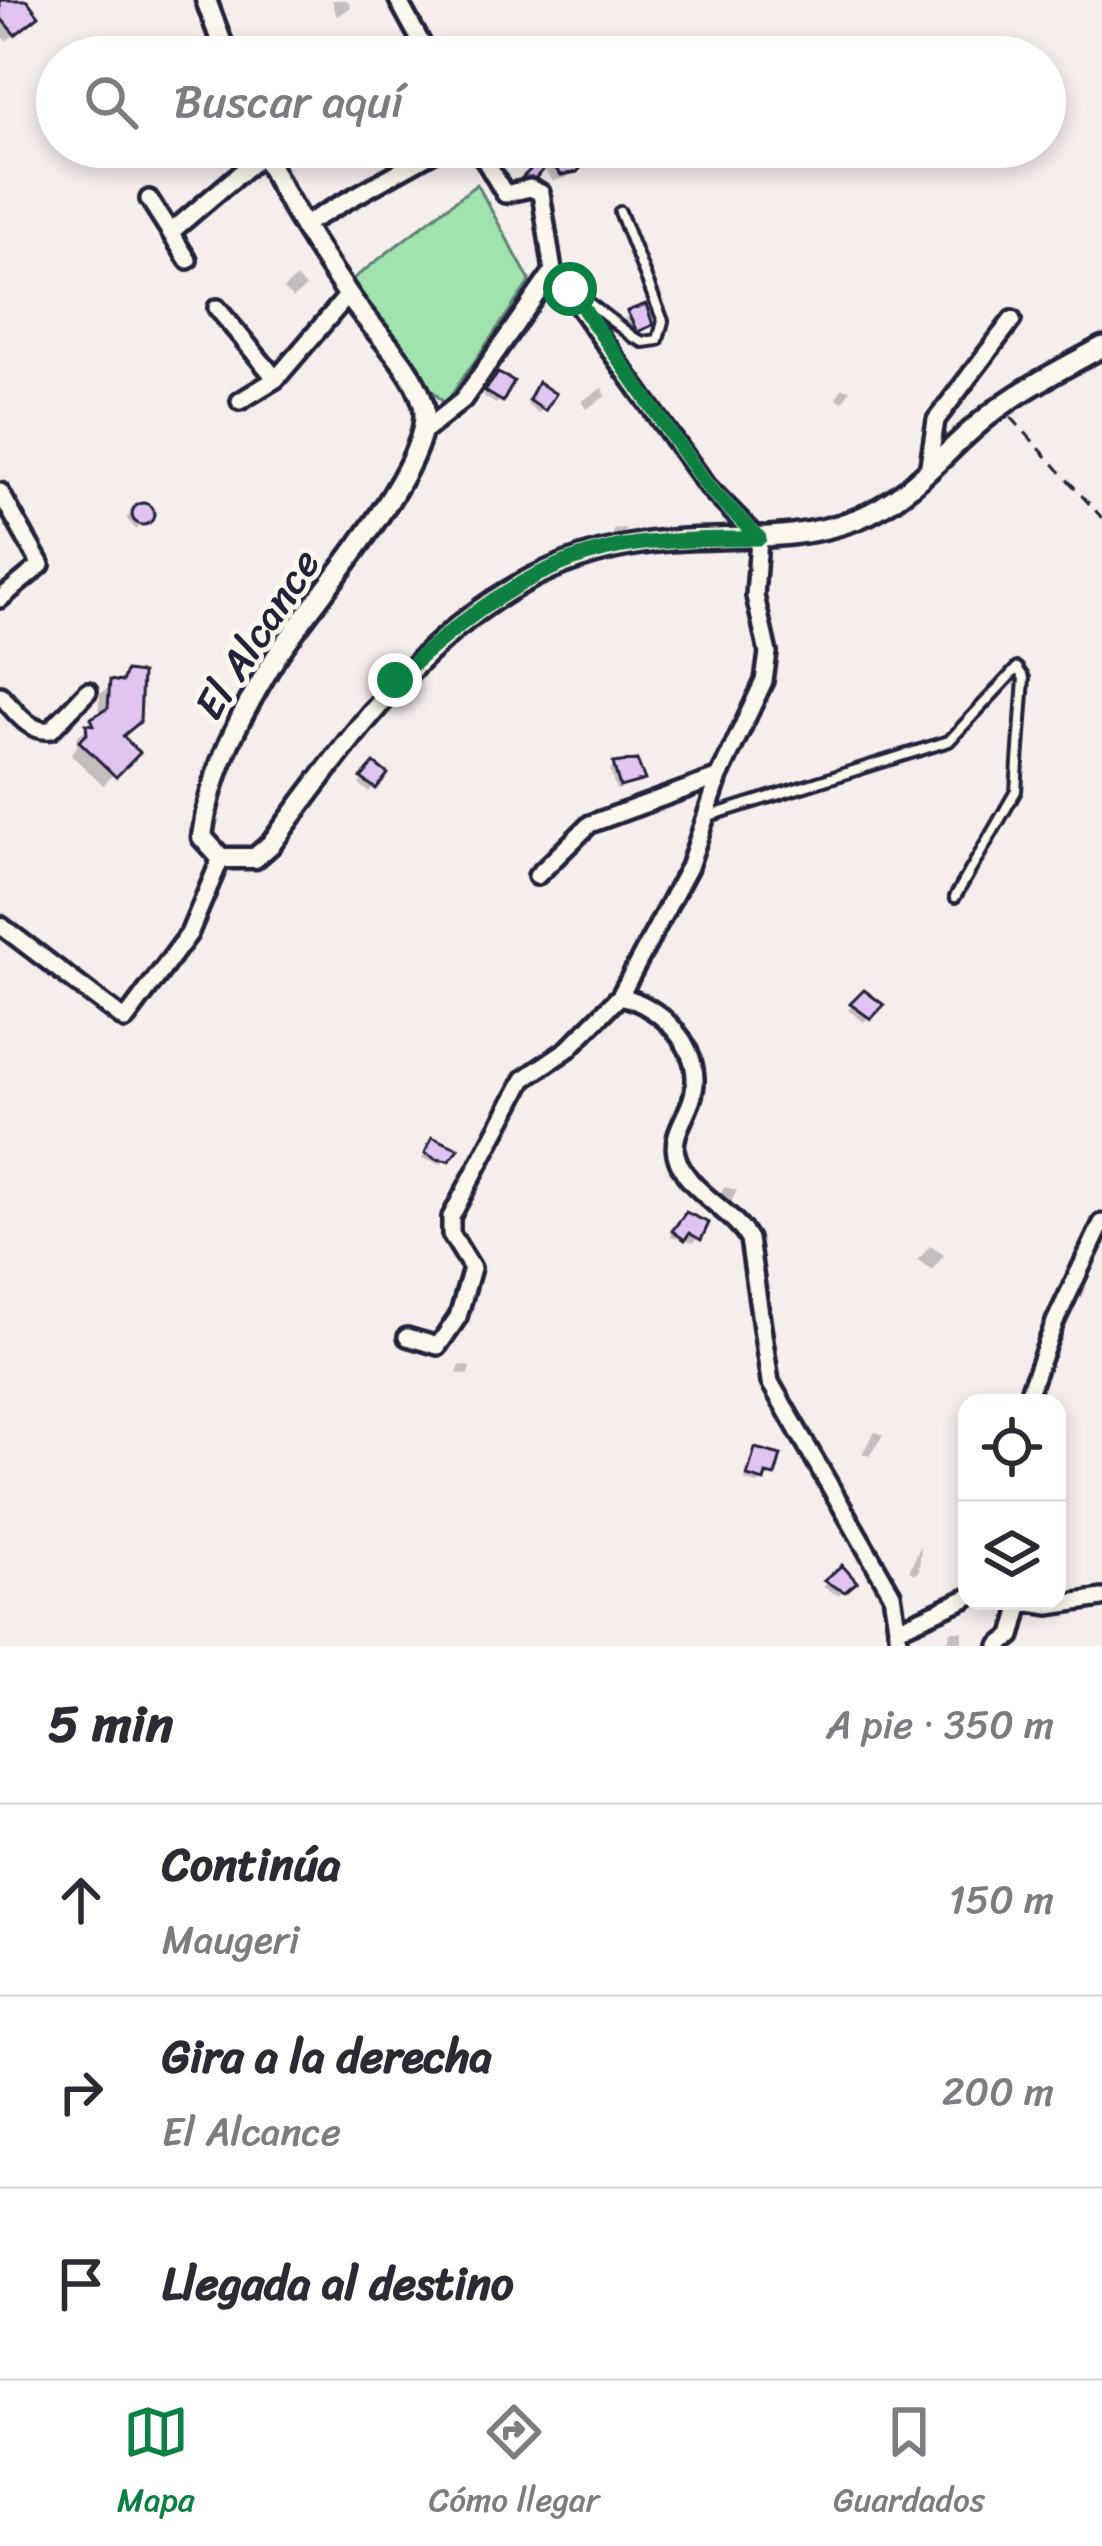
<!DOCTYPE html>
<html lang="es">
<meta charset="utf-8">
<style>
body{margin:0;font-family:Sriracha,sans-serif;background:#f7f7f7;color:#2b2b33}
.controls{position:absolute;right:36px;bottom:36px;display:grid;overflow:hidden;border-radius:24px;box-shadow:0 6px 18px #0003}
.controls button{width:108px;height:108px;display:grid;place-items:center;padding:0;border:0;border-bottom:3px solid #e1e1e2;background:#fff;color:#2b2b33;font:60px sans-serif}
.stop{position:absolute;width:36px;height:36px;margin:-27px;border:9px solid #0b8043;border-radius:50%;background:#fff}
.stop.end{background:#0b8043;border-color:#fff;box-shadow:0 3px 12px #0008}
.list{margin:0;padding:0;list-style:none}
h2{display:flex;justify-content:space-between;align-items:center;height:156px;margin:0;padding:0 48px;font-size:51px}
h2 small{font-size:39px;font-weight:400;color:#7c7c81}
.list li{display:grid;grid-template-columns:78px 1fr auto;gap:36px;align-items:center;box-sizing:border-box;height:192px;padding:0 48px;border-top:3px solid #e1e1e2}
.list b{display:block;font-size:45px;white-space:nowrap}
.list p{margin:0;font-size:39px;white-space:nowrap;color:#7c7c81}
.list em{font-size:39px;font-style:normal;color:#7c7c81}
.icon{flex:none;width:66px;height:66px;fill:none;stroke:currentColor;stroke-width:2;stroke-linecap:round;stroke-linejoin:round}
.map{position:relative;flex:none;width:1102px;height:1646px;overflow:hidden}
.search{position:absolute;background:#fff;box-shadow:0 6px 18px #0003;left:36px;right:36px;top:36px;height:132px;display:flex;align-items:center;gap:30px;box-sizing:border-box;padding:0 42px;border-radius:66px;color:#7c7c81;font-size:45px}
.sheet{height:732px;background:#fff}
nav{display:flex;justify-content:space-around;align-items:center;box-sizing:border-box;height:168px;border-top:3px solid #e1e1e2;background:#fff;font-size:33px;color:#7c7c81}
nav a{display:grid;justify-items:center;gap:6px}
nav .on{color:#0b8043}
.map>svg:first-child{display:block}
.green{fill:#a0e3ae;stroke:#618274;stroke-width:3}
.shadow{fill:#0003}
.building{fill:#e2c4f2;stroke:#22223b;stroke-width:3}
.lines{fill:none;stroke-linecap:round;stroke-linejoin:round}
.service-casing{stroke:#22223b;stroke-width:16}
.minor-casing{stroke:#22223b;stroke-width:24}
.tertiary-casing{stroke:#22223b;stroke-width:27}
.path{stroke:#22223b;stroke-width:3;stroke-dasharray:12 9;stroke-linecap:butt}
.service{stroke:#fbf7ec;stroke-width:8}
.minor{stroke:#fbf7ec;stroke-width:15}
.tertiary{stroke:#fbf7ec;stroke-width:18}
.route{stroke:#0b8043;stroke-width:15}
.labels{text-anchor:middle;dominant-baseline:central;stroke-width:10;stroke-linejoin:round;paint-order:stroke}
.street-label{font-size:42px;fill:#22223b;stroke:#fbf7ec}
</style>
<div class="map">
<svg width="1102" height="1646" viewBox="0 0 1102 1646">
<rect width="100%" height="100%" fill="#f6eded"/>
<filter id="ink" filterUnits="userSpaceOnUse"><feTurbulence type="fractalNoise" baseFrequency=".00833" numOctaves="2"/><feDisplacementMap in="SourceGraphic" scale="24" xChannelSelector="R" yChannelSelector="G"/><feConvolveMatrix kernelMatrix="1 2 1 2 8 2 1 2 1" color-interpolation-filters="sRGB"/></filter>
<g filter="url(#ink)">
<path class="green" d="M 477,184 L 530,281 L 445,404 L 389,345 L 345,285 Z"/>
<path class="shadow" d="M 0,0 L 23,0 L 28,23 L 6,41 L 0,34 Z
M 332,0 L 347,0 L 351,7 L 337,17 Z
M 84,33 L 93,46 L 80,56 L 72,43 Z
M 274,147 L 295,147 L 280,157 Z
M 568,147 L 581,163 L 566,178 L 553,181 L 541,167 L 517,187 L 538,166 L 535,157 L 542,151 L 554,161 Z
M 296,278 L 306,287 L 293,298 L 283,289 Z
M 629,314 L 650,324 L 632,335 L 625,318 Z
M 494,381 L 501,400 L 496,404 L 483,396 Z
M 602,388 L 606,396 L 586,409 L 582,401 Z
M 842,388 L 850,390 L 843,402 L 836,398 Z
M 534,391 L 543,409 L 538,413 L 527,405 Z
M 143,505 L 153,511 L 136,530 L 126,518 Z
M 625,528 L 625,538 L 613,539 L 613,529 Z
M 127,674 L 119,737 L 136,753 L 103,785 L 70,754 L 77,747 L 76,738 L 98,717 L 100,694 Z
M 614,766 L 642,780 L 616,790 L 610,770 Z
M 374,767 L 384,775 L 369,792 L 359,784 Z
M 864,994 L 880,1005 L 864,1022 L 848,1010 Z
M 433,1141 L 454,1150 L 441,1164 L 422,1158 Z
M 724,1187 L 737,1190 L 730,1204 L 717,1199 Z
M 682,1220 L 705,1224 L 694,1243 L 670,1236 Z
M 930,1246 L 944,1255 L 932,1270 L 918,1260 Z
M 461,1365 L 470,1367 L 468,1375 L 457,1373 Z
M 875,1432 L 883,1435 L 869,1456 L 862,1453 Z
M 756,1452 L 772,1475 L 757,1484 L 745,1480 Z
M 921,1545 L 919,1570 L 915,1574 L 909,1571 Z
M 842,1569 L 849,1586 L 838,1595 L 823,1587 Z
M 951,1631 L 963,1631 L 961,1646 L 946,1646 Z"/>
<path class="building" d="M 0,0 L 27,0 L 39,16 L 15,35 L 0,17 Z
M 563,147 L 571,147 L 585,163 L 577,172 L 561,175 L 550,162 L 531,183 L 522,178 L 548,152 L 554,157 Z
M 646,304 L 653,325 L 637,332 L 627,311 Z
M 498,373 L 514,381 L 503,402 L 485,391 Z
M 538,382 L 556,394 L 545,411 L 529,400 Z
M132 514a11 11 0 1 1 22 0a11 11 0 1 1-22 0Z
M 126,671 L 142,673 L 140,722 L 123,736 L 140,753 L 116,777 L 79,741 L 87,734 L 86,724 L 94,725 L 91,718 L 108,708 L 110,680 L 122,682 Z
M 637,760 L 645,780 L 620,787 L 613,763 Z
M 374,763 L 388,774 L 376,789 L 361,778 Z
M 864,990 L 884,1005 L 871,1019 L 850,1004 Z
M 432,1137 L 459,1149 L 449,1161 L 436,1159 L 425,1153 Z
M 686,1212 L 709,1223 L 701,1240 L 689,1233 L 685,1240 L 672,1231 Z
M 755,1448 L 781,1455 L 775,1476 L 766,1474 L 764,1481 L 747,1476 Z
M 842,1565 L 857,1582 L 845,1592 L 824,1581 Z"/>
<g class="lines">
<g class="service-casing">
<path id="service" d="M 572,290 L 633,337 L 643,342 L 658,340 L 663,321 L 620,212
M 709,816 L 949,741 L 1017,668 L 1024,678 L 1016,791 L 955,897"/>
</g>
<g class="minor-casing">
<path id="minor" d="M 398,0 L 429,57
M 477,147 L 505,194 L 530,188 L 541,193 L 553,271 L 707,486 L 759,539 L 755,596 L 768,653 L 764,681 L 719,777 L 689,867 L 620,996 C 660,1005 702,1047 694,1091 C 691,1112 671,1132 676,1154 C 684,1190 731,1208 749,1239 L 770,1382 L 892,1594 L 900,1646
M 149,199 L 188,260
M 305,224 L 443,147
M 171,232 L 264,153
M 217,308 L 276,379
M 240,401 L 276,379 L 348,295
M 427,429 L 463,400 L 553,271
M 928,471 L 936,420 L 1012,320
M 0,492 L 41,565 L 0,599
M 0,695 C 15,710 28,733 51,730 L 88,691
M 537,876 L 590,824 L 719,777
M 0,925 L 125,1020 L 189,934 L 221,858
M 407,1337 L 438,1346 L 458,1317 L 472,1268 L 451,1234 L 451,1217 L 524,1079 L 568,1049 L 620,996
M 1025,1403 L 1055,1322 L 1102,1223
M 1018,1601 L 1049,1606 L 1102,1598
M 897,1629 L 967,1598
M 999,1646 L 1012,1636 L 1021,1603"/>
</g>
<g class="tertiary-casing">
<path id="tertiary" d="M 206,0 L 227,57
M 261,147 C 284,198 318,251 350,297 C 372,330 412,365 423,403 C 440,461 307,606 274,660 C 240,716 210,771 202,837 L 221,858 L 255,858 L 271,844 C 367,716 462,573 632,545 C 707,532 785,547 857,519 C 916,496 950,442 1000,407 C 1031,384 1068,366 1102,347"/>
</g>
<path class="path" d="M 1011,417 L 1102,518"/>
<use href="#service" class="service"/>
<use href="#minor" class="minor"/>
<use href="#tertiary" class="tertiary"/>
</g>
</g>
<g class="lines" filter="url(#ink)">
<path class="route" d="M 395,680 C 463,617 542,555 637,544 C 677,539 719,540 759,538 L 707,486 L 570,289"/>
</g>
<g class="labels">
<g class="street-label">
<text transform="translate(257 634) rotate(-57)">El Alcance</text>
</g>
</g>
</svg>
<div class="controls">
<button><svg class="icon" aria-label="locate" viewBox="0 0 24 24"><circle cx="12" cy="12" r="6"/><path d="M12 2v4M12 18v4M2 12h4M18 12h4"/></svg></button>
<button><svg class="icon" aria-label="layers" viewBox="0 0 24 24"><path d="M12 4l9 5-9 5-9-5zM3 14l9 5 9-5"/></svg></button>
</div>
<div class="stop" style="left:570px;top:289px"></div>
<div class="stop end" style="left:395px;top:680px"></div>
<div class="search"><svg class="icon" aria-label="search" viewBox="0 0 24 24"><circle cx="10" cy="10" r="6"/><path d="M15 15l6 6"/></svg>Buscar aquí</div>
</div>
<section class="sheet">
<h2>5 min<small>A pie · 350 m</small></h2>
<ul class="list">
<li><svg class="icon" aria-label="ahead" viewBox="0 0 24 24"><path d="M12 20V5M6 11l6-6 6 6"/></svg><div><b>Continúa</b><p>Maugeri</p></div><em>150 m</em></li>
<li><svg class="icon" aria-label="right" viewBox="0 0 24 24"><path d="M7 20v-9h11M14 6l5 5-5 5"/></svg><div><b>Gira a la derecha</b><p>El Alcance</p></div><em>200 m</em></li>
<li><svg class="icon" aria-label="arrive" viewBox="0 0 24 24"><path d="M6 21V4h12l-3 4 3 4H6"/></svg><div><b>Llegada al destino</b></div></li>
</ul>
</section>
<nav>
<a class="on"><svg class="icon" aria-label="map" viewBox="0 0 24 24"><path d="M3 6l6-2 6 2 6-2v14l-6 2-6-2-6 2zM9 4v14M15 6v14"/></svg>Mapa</a>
<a><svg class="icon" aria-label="directions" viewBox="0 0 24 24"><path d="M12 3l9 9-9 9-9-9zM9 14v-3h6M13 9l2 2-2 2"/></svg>Cómo llegar</a>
<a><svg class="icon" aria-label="saved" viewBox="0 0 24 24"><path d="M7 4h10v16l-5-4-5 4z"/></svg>Guardados</a>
</nav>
